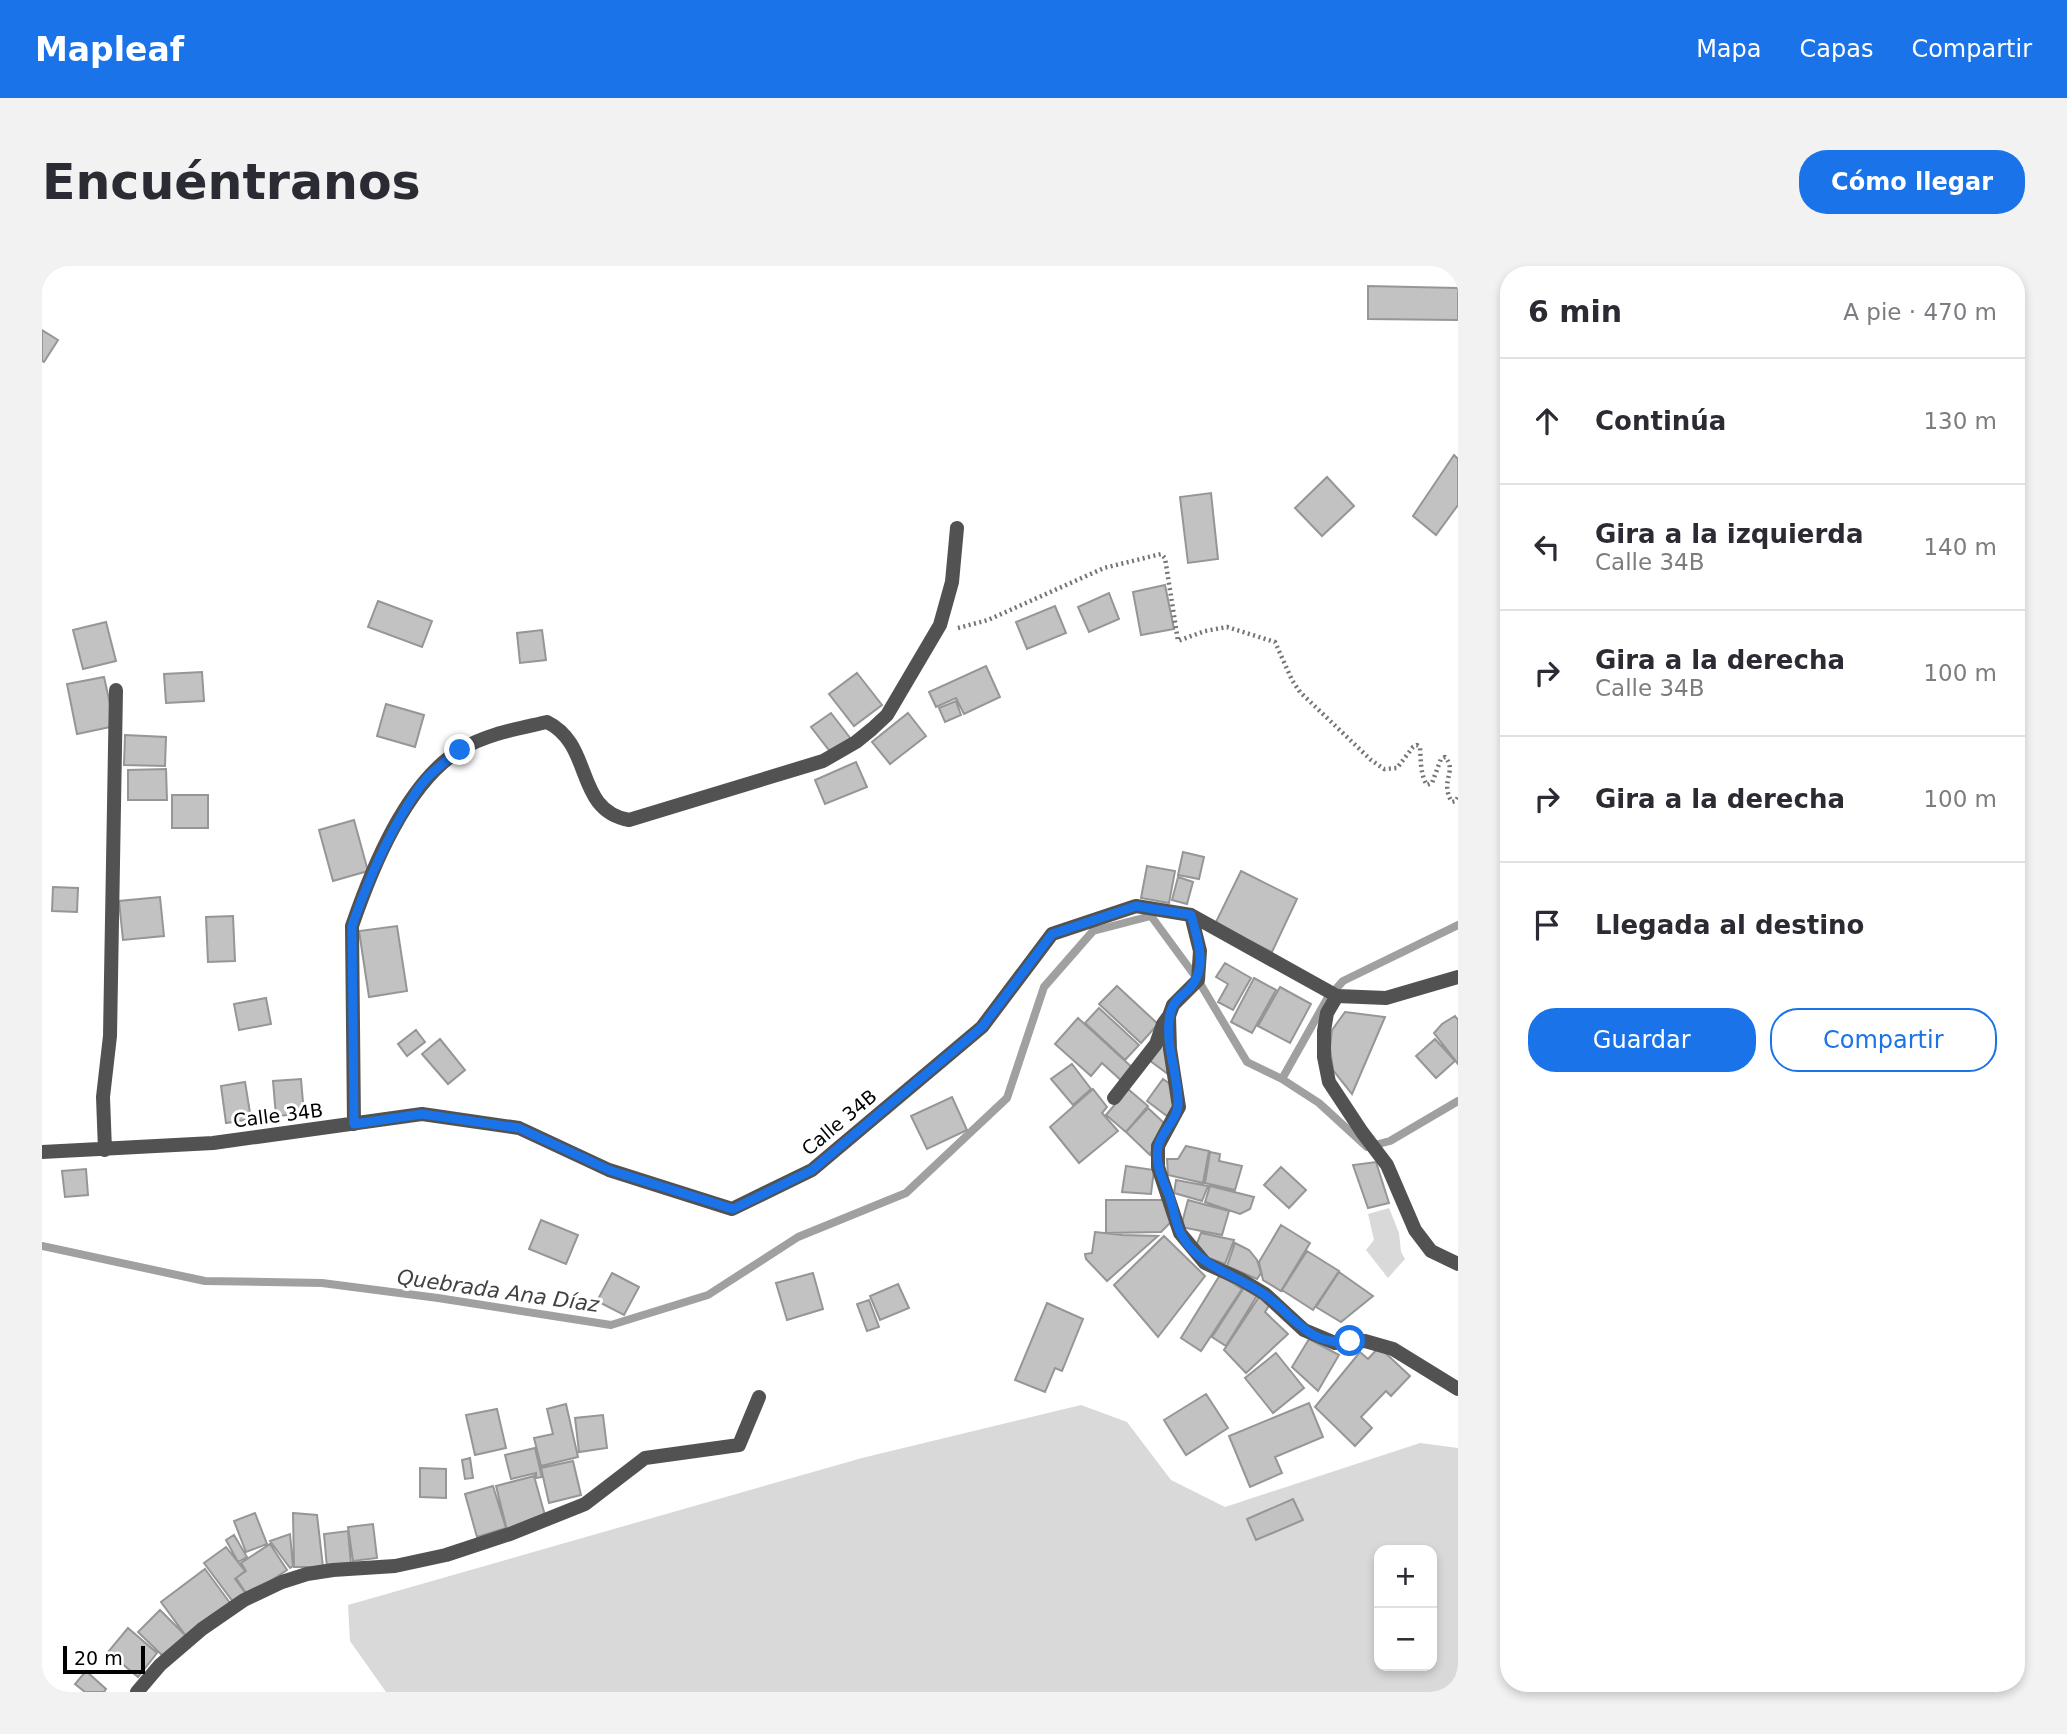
<!DOCTYPE html>
<html lang="es">
<meta charset="utf-8">
<style>
body{margin:0;font-family:"DejaVu Sans",sans-serif;background:#f2f2f3;color:#2b2b33}
.controls{position:absolute;right:21px;bottom:21px;display:grid;overflow:hidden;border-radius:14px;box-shadow:0 4px 10px #0003}
.controls button{width:63px;height:63px;display:grid;place-items:center;padding:0;border:0;border-bottom:2px solid #e1e1e2;background:#fff;color:#2b2b33;font:35px sans-serif}
.scale{position:absolute;left:21px;bottom:18px;width:82px;box-sizing:border-box;padding-left:7px;border:4px solid #000;border-top:0;font-size:19px;line-height:24px;white-space:nowrap;color:#000;-webkit-text-stroke:5px #fff;paint-order:stroke}
.stop{position:absolute;width:21px;height:21px;margin:-16px;border:5px solid #1a73e8;border-radius:50%;background:#fff}
.stop.end{background:#1a73e8;border-color:#fff;box-shadow:0 2px 7px #0008}
.list{margin:0;padding:0;list-style:none}
h2{display:flex;justify-content:space-between;align-items:center;height:91px;margin:0;padding:0 28px;font-size:30px}
h2 small{font-size:23px;font-weight:400;color:#7c7c81}
.list li{display:grid;grid-template-columns:46px 1fr auto;gap:21px;align-items:center;box-sizing:border-box;height:126px;padding:0 28px;border-top:2px solid #e1e1e2}
.list b{display:block;font-size:26px;white-space:nowrap}
.list p{margin:0;font-size:23px;white-space:nowrap;color:#7c7c81}
.list em{font-size:23px;font-style:normal;color:#7c7c81}
.actions{display:flex;gap:14px;padding:21px 28px}
.actions a{flex:1;padding:16px 0;border:2px solid #1a73e8;border-radius:28px;text-align:center;font-size:24px;color:#1a73e8}
.actions .main{background:#1a73e8;color:#fff}
.icon{flex:none;width:38px;height:38px;fill:none;stroke:currentColor;stroke-width:2;stroke-linecap:round;stroke-linejoin:round}
.map{position:relative;flex:none;width:1416px;height:1426px;overflow:hidden;border-radius:28px}
header{display:flex;align-items:center;gap:42px;box-sizing:border-box;height:98px;padding:0 35px;background:#1a73e8;color:#fff}
header strong{font-size:33px}
nav{display:flex;gap:38px;margin-inline-start:auto;font-size:24px}
.intro{display:flex;align-items:center;justify-content:space-between;box-sizing:border-box;height:168px;padding:0 42px}
h1{margin:0;font-size:49px}
.button{padding:18px 32px;border-radius:28px;background:#1a73e8;color:#fff;font-size:24px;font-weight:700}
main{display:flex;gap:42px;padding:0 42px}
aside{flex:1;background:#fff;border-radius:28px;box-shadow:0 4px 10px #0003}
.map>svg:first-child{display:block}
.green{fill:#d9d9d9;fill-rule:evenodd}
.lines{fill:none;stroke-linecap:round;stroke-linejoin:round}
.stream{stroke:#a0a0a0;stroke-width:8}
.building{fill:#c2c2c2;stroke:#969696;stroke-width:2}
.path{stroke:#747474;stroke-width:4.5;stroke-dasharray:2 3.5;stroke-linecap:butt}
.service{stroke:#525252;stroke-width:14}
.minor{stroke:#525252;stroke-width:14}
.route{stroke:#1a73e8;stroke-width:9}
.labels{text-anchor:middle;dominant-baseline:central;stroke-width:6;stroke-linejoin:round;paint-order:stroke}
.street-label{font-size:19px;fill:#000;stroke:#fff}
.water-label{font-size:21px;font-style:italic;fill:#414141;stroke:#fff}
</style>
<header>
<strong>Mapleaf</strong>
<nav><a>Mapa</a><a>Capas</a><a>Compartir</a></nav>
</header>
<div class="intro"><h1>Encuéntranos</h1><a class="button">Cómo llegar</a></div>
<main>
<div class="map">
<svg width="1416" height="1426" viewBox="0 0 1416 1426">
<rect width="100%" height="100%" fill="#fff"/>
<path class="green" d="M 1347,942 L 1357,967 L 1359,986 L 1363,993 L 1346,1012 L 1324,984 L 1332,974 L 1326,948 Z
M 1039,1139 L 1085,1156 L 1129,1214 L 1183,1241 L 1378,1177 L 1416,1182 L 1416,1426 L 344,1426 L 308,1375 L 306,1339 L 820,1192 ZM 1337,1284 L 1390,1284 L 1390,1400 L 1337,1400 Z"/>
<g class="lines">
<path class="stream" d="M 1240,813 L 1285,733 L 1301,715 L 1416,659
M 0,980 L 163,1015 L 280,1017 L 396,1032 L 569,1059 L 666,1029 L 756,971 L 864,927 L 965,832 L 1002,721 L 1051,665 L 1109,650 L 1156,714 L 1205,796 L 1240,813 L 1277,837 L 1325,881 L 1348,875 L 1416,835"/>
</g>
<path class="building" d="M 1326,20 L 1416,22 L 1416,54 L 1326,53 Z
M 0,64 L 16,74 L 2,96 L 0,95 Z
M 1412,189 L 1416,193 L 1416,239 L 1394,269 L 1371,250 Z
M 1285,211 L 1312,240 L 1280,270 L 1253,242 Z
M 1169,227 L 1176,293 L 1146,297 L 1138,231 Z
M 1123,319 L 1132,363 L 1099,369 L 1091,326 Z
M 1067,327 L 1077,353 L 1047,366 L 1036,341 Z
M 336,335 L 390,355 L 380,381 L 326,361 Z
M 1013,340 L 1024,367 L 985,383 L 974,356 Z
M 64,356 L 74,395 L 41,403 L 31,364 Z
M 500,364 L 504,394 L 478,397 L 475,367 Z
M 944,400 L 958,431 L 922,448 L 914,432 L 894,441 L 887,426 Z
M 160,406 L 162,435 L 124,437 L 122,408 Z
M 815,407 L 840,439 L 812,460 L 787,428 Z
M 62,411 L 73,460 L 35,468 L 25,418 Z
M 914,435 L 919,449 L 903,456 L 897,442 Z
M 344,438 L 382,449 L 373,481 L 335,470 Z
M 789,447 L 809,473 L 790,488 L 769,461 Z
M 866,447 L 884,470 L 848,498 L 830,476 Z
M 83,469 L 124,471 L 123,500 L 82,499 Z
M 814,496 L 825,521 L 783,538 L 773,514 Z
M 124,503 L 125,534 L 86,534 L 86,504 Z
M 130,529 L 166,529 L 166,562 L 130,562 Z
M 312,554 L 326,605 L 291,615 L 277,564 Z
M 1141,586 L 1162,591 L 1157,613 L 1136,609 Z
M 1105,600 L 1133,605 L 1127,637 L 1099,632 Z
M 1199,605 L 1255,633 L 1230,686 L 1173,658 Z
M 1136,611 L 1151,616 L 1145,638 L 1130,634 Z
M 11,621 L 36,622 L 35,646 L 10,645 Z
M 118,631 L 122,670 L 81,674 L 77,635 Z
M 191,650 L 193,695 L 166,696 L 164,651 Z
M 355,660 L 365,725 L 327,731 L 317,665 Z
M 1183,697 L 1209,712 L 1191,744 L 1176,736 L 1186,718 L 1174,711 Z
M 1212,712 L 1234,724 L 1210,767 L 1189,756 Z
M 1075,720 L 1116,758 L 1099,777 L 1057,738 Z
M 1238,721 L 1269,738 L 1248,777 L 1216,760 Z
M 224,732 L 229,758 L 197,764 L 192,738 Z
M 1057,742 L 1097,779 L 1083,794 L 1043,757 Z
M 1303,746 L 1343,751 L 1310,828 L 1291,804 L 1288,782 L 1290,764 Z
M 1413,750 L 1416,754 L 1416,798 L 1392,767 L 1400,758 Z
M 1036,752 L 1093,804 L 1081,816 L 1060,797 L 1049,810 L 1013,778 Z
M 374,764 L 383,776 L 365,790 L 356,778 Z
M 398,773 L 423,804 L 406,818 L 380,788 Z
M 1393,773 L 1413,795 L 1394,812 L 1374,790 Z
M 1123,776 L 1126,808 L 1107,794 Z
M 1030,798 L 1049,823 L 1031,839 L 1009,813 Z
M 259,813 L 262,848 L 234,850 L 231,815 Z
M 1121,813 L 1131,820 L 1132,840 L 1125,850 L 1105,835 Z
M 203,816 L 209,853 L 184,857 L 179,820 Z
M 1051,823 L 1065,841 L 1060,847 L 1076,865 L 1037,897 L 1008,861 Z
M 1086,823 L 1106,840 L 1084,866 L 1064,849 Z
M 910,831 L 925,864 L 885,883 L 869,850 Z
M 1106,842 L 1122,857 L 1108,889 L 1084,866 Z
M 1144,880 L 1167,885 L 1161,917 L 1126,909 L 1125,893 L 1136,893 Z
M 1168,886 L 1178,888 L 1177,895 L 1200,900 L 1193,924 L 1163,917 Z
M 1334,896 L 1347,937 L 1326,942 L 1311,899 Z
M 1084,900 L 1112,904 L 1109,928 L 1080,926 Z
M 1239,901 L 1264,924 L 1247,942 L 1222,919 Z
M 44,903 L 46,929 L 23,931 L 20,905 Z
M 1134,914 L 1166,920 L 1160,935 L 1132,927 Z
M 1168,920 L 1212,931 L 1208,943 L 1198,948 L 1163,936 Z
M 1064,934 L 1125,934 L 1129,956 L 1119,966 L 1064,967 Z
M 1146,934 L 1187,945 L 1180,969 L 1139,961 Z
M 499,954 L 536,969 L 524,998 L 487,983 Z
M 1239,959 L 1268,977 L 1239,1025 L 1221,1014 L 1217,996 Z
M 1053,966 L 1080,969 L 1116,970 L 1065,1015 L 1044,993 L 1043,988 L 1050,987 Z
M 1159,967 L 1192,974 L 1183,998 L 1167,992 L 1154,980 Z
M 1122,970 L 1163,1010 L 1116,1071 L 1072,1019 Z
M 1193,977 L 1207,984 L 1215,994 L 1219,1007 L 1215,1013 L 1185,1000 Z
M 1265,985 L 1297,1005 L 1271,1044 L 1240,1024 Z
M 1297,1006 L 1331,1030 L 1299,1056 L 1274,1041 Z
M 570,1007 L 597,1021 L 582,1049 L 555,1035 Z
M 771,1007 L 781,1043 L 745,1054 L 734,1017 Z
M 1178,1009 L 1200,1023 L 1159,1085 L 1139,1072 Z
M 856,1018 L 867,1042 L 838,1054 L 828,1030 Z
M 1203,1020 L 1216,1028 L 1184,1080 L 1170,1071 Z
M 1217,1031 L 1228,1038 L 1223,1046 L 1246,1068 L 1204,1107 L 1182,1084 Z
M 827,1034 L 837,1061 L 825,1065 L 815,1038 Z
M 1005,1037 L 1041,1053 L 1020,1105 L 1013,1102 L 1003,1126 L 973,1114 Z
M 1267,1073 L 1297,1089 L 1276,1125 L 1250,1101 Z
M 1337,1081 L 1368,1110 L 1349,1130 L 1344,1125 L 1319,1151 L 1330,1162 L 1313,1180 L 1273,1141 L 1318,1086 L 1326,1093 Z
M 1234,1087 L 1262,1122 L 1231,1147 L 1203,1112 Z
M 1164,1128 L 1186,1162 L 1144,1189 L 1122,1154 Z
M 1267,1137 L 1281,1171 L 1233,1191 L 1240,1207 L 1208,1221 L 1187,1170 Z
M 524,1138 L 536,1191 L 499,1200 L 492,1172 L 511,1168 L 505,1143 Z
M 455,1143 L 464,1182 L 433,1189 L 424,1149 Z
M 561,1149 L 565,1182 L 537,1186 L 533,1152 Z
M 493,1182 L 500,1211 L 494,1212 L 494,1207 L 469,1213 L 463,1189 Z
M 428,1192 L 431,1212 L 423,1213 L 420,1194 Z
M 531,1195 L 539,1229 L 507,1237 L 499,1202 Z
M 378,1202 L 404,1203 L 404,1232 L 378,1231 Z
M 492,1210 L 504,1253 L 465,1264 L 454,1220 Z
M 451,1220 L 464,1262 L 435,1271 L 423,1228 Z
M 1251,1233 L 1261,1254 L 1214,1274 L 1205,1253 Z
M 213,1247 L 225,1278 L 204,1286 L 192,1255 Z
M 251,1247 L 275,1249 L 281,1301 L 252,1301 Z
M 331,1258 L 335,1292 L 311,1295 L 306,1261 Z
M 306,1265 L 309,1299 L 285,1302 L 282,1268 Z
M 248,1268 L 251,1300 L 248,1302 L 228,1275 Z
M 192,1269 L 205,1291 L 196,1296 L 184,1274 Z
M 228,1278 L 245,1304 L 206,1330 L 194,1312 L 204,1305 L 199,1297 Z
M 184,1281 L 203,1305 L 193,1313 L 204,1328 L 192,1337 L 162,1297 Z
M 163,1303 L 188,1337 L 144,1370 L 119,1336 Z
M 118,1344 L 144,1370 L 122,1391 L 96,1366 Z
M 86,1362 L 115,1387 L 96,1411 L 66,1386 Z
M 44,1405 L 64,1423 L 62,1426 L 43,1426 L 33,1418 Z"/>
<g class="lines">
<path class="path" d="M 916,362 L 946,354 L 1062,302 L 1119,288 L 1123,292 L 1136,375 L 1163,365 L 1185,361 L 1233,376 L 1250,414 L 1258,426 L 1329,494 L 1342,503 L 1355,502 L 1371,481 L 1375,479 L 1378,481 C 1379,494 1378,508 1385,519 L 1390,517 L 1399,493 L 1403,491 C 1416,505 1397,515 1410,536 L 1414,535 L 1416,531"/>
<path class="service" d="M 1295,730 L 1285,747 L 1282,765 L 1282,791 L 1287,816 L 1320,866 L 1345,899 L 1373,964 L 1389,985 L 1416,998"/>
<path class="minor" d="M 1149,649 L 1158,685 L 1156,714 L 1131,739 L 1127,750 L 1128,783 L 1137,841 L 1116,880 L 1116,901 L 1138,967 L 1163,997 L 1198,1013 L 1223,1028 L 1262,1064 L 1293,1077 L 1323,1075 L 1351,1083 L 1416,1123
M 1072,832 L 1114,778 L 1121,758 L 1126,751
M 312,858 L 310,660 C 330,602 364,517 418,484 C 444,468 475,463 505,456 C 552,479 532,544 587,554 L 781,495 L 814,476 L 830,463 L 845,449 L 898,359 L 910,316 L 915,262
M 63,884 L 61,831 L 68,770 L 74,424
M 0,886 L 171,877 L 380,848 L 477,862 L 567,904 L 690,943 L 770,904 L 940,761 L 1010,668 L 1094,640 L 1149,649 L 1295,730 L 1344,732 L 1416,711
M 95,1426 L 118,1399 L 160,1363 L 202,1334 L 240,1316 L 265,1308 L 291,1304 L 353,1300 L 404,1289 L 468,1268 L 543,1238 L 603,1192 L 697,1179 L 717,1131"/>
</g>
<g class="lines">
<path class="route" d="M 418,484 C 406,493 394,502 384,513 C 372,527 363,543 354,559 C 336,592 322,625 310,660 L 312,858 L 380,848 L 477,862 L 567,904 L 691,943 L 770,904 L 940,761 L 1010,668 L 1094,640 L 1149,649 C 1156,674 1167,703 1146,724 C 1138,731 1130,737 1128,749 C 1122,778 1137,810 1136,838 C 1136,853 1119,866 1116,881 C 1113,898 1120,912 1126,927 C 1132,940 1132,955 1139,968 C 1158,1003 1193,1007 1223,1029 C 1252,1050 1267,1081 1308,1075"/>
</g>
<g class="labels">
<g class="street-label">
<text transform="translate(236 849) rotate(-7)">Calle 34B</text>
<text transform="translate(797 856) rotate(-40)">Calle 34B</text>
</g>
<g class="water-label">
<text transform="translate(456 1025) rotate(8)">Quebrada Ana Díaz</text>
</g>
</g>
</svg>
<div class="controls">
<button>+</button>
<button>−</button>
</div>
<div class="scale">20 m</div>
<div class="stop" style="left:1308px;top:1075px"></div>
<div class="stop end" style="left:418px;top:484px"></div>
</div>
<aside>
<h2>6 min<small>A pie · 470 m</small></h2>
<ul class="list">
<li><svg class="icon" aria-label="ahead" viewBox="0 0 24 24"><path d="M12 20V5M6 11l6-6 6 6"/></svg><div><b>Continúa</b></div><em>130 m</em></li>
<li><svg class="icon" aria-label="left" viewBox="0 0 24 24"><path d="M17 20v-9H6M10 6l-5 5 5 5"/></svg><div><b>Gira a la izquierda</b><p>Calle 34B</p></div><em>140 m</em></li>
<li><svg class="icon" aria-label="right" viewBox="0 0 24 24"><path d="M7 20v-9h11M14 6l5 5-5 5"/></svg><div><b>Gira a la derecha</b><p>Calle 34B</p></div><em>100 m</em></li>
<li><svg class="icon" aria-label="right" viewBox="0 0 24 24"><path d="M7 20v-9h11M14 6l5 5-5 5"/></svg><div><b>Gira a la derecha</b></div><em>100 m</em></li>
<li><svg class="icon" aria-label="arrive" viewBox="0 0 24 24"><path d="M6 21V4h12l-3 4 3 4H6"/></svg><div><b>Llegada al destino</b></div></li>
</ul>
<div class="actions"><a class="main">Guardar</a><a>Compartir</a></div>
</aside>
</main>
